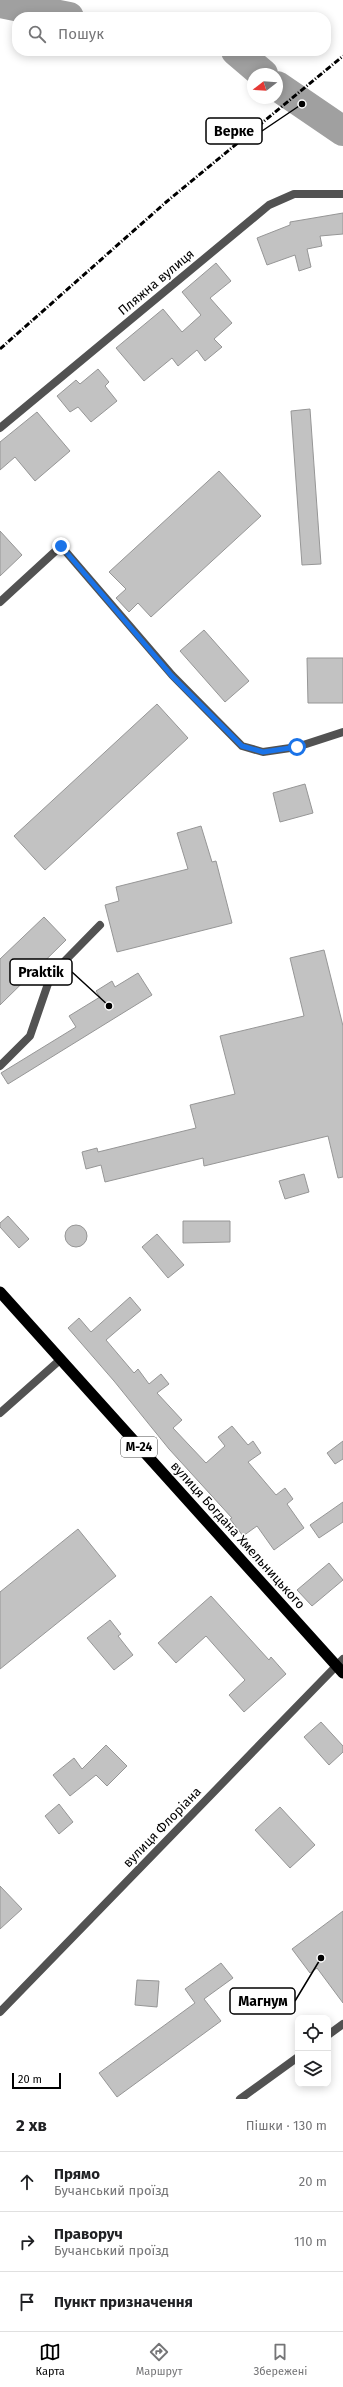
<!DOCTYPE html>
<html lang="uk">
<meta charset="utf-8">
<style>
body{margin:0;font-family:"Fira Sans",sans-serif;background:#f6f6f6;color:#202124}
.controls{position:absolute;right:12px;bottom:12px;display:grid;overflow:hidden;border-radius:8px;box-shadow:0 2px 10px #0003}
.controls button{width:36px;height:36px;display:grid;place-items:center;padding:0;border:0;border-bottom:1px solid #e0e0e0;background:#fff;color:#202124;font:20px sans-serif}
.compass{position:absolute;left:247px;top:68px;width:36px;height:36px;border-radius:50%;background:#fff;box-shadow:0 2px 10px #0003;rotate:253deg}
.scale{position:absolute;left:12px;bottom:10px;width:49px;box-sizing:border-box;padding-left:4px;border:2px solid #000;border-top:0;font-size:11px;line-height:14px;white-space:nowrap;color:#000;-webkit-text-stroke:3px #fff;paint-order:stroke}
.stop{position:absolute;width:12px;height:12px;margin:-9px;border:3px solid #1a73e8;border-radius:50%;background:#fff}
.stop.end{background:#1a73e8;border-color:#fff;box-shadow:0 1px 4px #0008}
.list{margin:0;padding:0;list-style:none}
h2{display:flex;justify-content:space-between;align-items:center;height:52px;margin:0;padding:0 16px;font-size:17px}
h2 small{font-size:13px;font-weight:400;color:#757577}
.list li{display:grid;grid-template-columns:26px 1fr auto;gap:12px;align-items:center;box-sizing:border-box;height:60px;padding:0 16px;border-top:1px solid #e0e0e0}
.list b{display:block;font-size:15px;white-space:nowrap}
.list p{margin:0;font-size:13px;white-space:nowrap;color:#757577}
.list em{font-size:13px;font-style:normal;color:#757577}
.icon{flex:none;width:22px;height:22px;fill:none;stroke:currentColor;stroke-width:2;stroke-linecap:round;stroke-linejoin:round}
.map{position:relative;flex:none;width:343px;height:2099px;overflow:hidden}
.search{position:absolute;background:#fff;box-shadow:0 2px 10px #0003;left:12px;right:12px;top:12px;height:44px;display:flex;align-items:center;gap:10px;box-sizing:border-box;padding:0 14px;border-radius:16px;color:#757577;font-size:15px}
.sheet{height:232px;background:#fff}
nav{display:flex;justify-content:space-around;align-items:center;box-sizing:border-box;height:56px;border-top:1px solid #e0e0e0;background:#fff;font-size:11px;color:#757577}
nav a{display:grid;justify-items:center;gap:2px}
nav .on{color:#000}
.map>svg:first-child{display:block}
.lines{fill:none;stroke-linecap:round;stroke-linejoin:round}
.river{stroke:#a0a0a0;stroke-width:30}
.building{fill:#c2c2c2;stroke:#969696}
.service{stroke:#525252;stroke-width:8}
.minor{stroke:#525252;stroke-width:8}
.trunk{stroke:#000;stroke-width:11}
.rail{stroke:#000;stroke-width:3;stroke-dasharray:6 2 1 2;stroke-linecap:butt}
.route{stroke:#1a73e8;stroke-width:5}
.labels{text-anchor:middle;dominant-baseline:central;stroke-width:3;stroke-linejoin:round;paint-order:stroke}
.shield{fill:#fff;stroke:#4c4c4c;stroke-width:1}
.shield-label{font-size:12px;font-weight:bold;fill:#000}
.street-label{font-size:13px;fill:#000;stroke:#fff}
.leader{fill:none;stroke:#000;stroke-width:1.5}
.callout-dot{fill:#000;stroke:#fff;stroke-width:1.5}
.callout{fill:#fff;stroke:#000;stroke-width:1.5}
.callout-label{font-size:14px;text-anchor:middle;font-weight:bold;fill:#000}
</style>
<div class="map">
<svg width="343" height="2099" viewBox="0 0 343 2099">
<rect width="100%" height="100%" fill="#fff"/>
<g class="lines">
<path class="river" d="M 0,3 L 69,17
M 236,51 L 263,74
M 277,86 L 343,131"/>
</g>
<path class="building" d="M 343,213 L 343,234 L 320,236 L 322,246 L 307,249 L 311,267 L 299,271 L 295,255 L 267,265 L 257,238 L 290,225 L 290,222 Z
M 216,263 L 231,281 L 210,298 L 232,323 L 214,339 L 222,347 L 205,361 L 197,350 L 178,366 L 172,358 L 144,381 L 116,348 L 163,309 L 182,332 L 201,315 L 182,292 Z
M 98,369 L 109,382 L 105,386 L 117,401 L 91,422 L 78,407 L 70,412 L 57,396 L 76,380 L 80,384 Z
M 310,409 L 321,564 L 302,565 L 291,411 Z
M 37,412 L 70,451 L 35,481 L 15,457 L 0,470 L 0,442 Z
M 219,471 L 261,516 L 151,617 L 138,603 L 129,612 L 116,598 L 126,589 L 109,572 Z
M 0,531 L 22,555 L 0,576 Z
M 204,630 L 249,681 L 225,702 L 180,651 Z
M 307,658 L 343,658 L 343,703 L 308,703 Z
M 157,704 L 188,738 L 45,870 L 14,836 Z
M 305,784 L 313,813 L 280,822 L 273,793 Z
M 201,826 L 212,862 L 216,861 L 232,923 L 117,952 L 105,905 L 119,901 L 116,887 L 188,869 L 177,833 Z
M 44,917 L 66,940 L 0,1005 L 0,959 Z
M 324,950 L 343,1026 L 343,1177 L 338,1178 L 328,1136 L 204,1166 L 203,1158 L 105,1182 L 101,1165 L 86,1169 L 82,1152 L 97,1148 L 98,1152 L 196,1128 L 190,1105 L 235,1094 L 220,1036 L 304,1016 L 290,958 Z
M 138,973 L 152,995 L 8,1084 L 1,1073 L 76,1027 L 69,1016 L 100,997 L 96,991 L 112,981 L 115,987 Z
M 304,1174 L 309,1192 L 285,1199 L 279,1181 Z
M 8,1216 L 29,1239 L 19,1248 L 0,1227 L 0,1223 Z
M 183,1221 L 230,1221 L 230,1242 L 183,1243 Z
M65 1236a11 11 0 1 1 22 0a11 11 0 1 1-22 0Z
M 157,1234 L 184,1265 L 168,1278 L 142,1247 Z
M 130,1297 L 141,1310 L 106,1340 L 134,1373 L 138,1369 L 149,1384 L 161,1374 L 169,1384 L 157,1393 L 182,1420 L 173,1428 L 206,1463 L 225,1446 L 218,1437 L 232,1426 L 248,1445 L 253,1441 L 261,1453 L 248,1462 L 276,1495 L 285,1488 L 293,1499 L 287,1504 L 304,1528 L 274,1550 L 257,1526 L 243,1536 L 230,1519 L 232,1518 L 169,1449 L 114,1381 L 68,1328 L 79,1318 L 91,1332 Z
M 343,1441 L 343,1459 L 335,1464 L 327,1453 Z
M 343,1502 L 343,1522 L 319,1538 L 310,1525 Z
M 78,1529 L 116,1576 L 0,1669 L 0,1592 Z
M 329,1563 L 343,1580 L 312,1606 L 297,1590 Z
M 211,1596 L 269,1660 L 271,1657 L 286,1674 L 244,1712 L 229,1695 L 245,1680 L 206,1636 L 176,1663 L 158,1643 Z
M 110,1620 L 121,1634 L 118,1636 L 133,1655 L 114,1670 L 87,1638 Z
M 321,1722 L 343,1746 L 343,1752 L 329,1765 L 304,1737 Z
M 106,1745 L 127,1766 L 107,1786 L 96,1775 L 70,1796 L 53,1775 L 74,1758 L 82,1769 Z
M 59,1804 L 73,1822 L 59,1834 L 45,1816 Z
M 280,1807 L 315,1845 L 290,1868 L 255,1830 Z
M 0,1886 L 22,1909 L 0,1929 Z
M 343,1911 L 343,2003 L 317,1968 L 310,1973 L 292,1949 Z
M 221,1963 L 233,1978 L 204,1999 L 221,2021 L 117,2097 L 99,2073 L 195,2003 L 185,1989 Z
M 137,1980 L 159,1981 L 157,2007 L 135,2005 Z"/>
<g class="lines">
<path class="service" d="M 0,1066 L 30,1036 L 51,975 L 100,925
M 0,1413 L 61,1359"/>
<path class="minor" d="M 0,428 L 269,205 L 294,194 L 343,194
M 0,602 L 61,546 L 172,675 L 242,746 L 263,752 L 297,747 L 343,732
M 0,2012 L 343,1659
M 328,2035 L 343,2024
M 240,2099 L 298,2057"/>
<path class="trunk" d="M 0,1292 L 343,1673"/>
<path class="rail" d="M 0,349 L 165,203 L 343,56"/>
</g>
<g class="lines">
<path class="route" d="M 61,546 L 172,676 L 242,746 L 263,752 L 297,747"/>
</g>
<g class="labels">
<rect class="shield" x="121" y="1437" width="36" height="20" rx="3"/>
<g class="shield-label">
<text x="139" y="1447">М-24</text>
</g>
<g class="street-label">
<text transform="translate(156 282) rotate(-40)">Пляжна вулиця</text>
<text transform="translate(238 1535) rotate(48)">вулиця Богдана Хмельницького</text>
<text transform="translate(162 1827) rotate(-46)">вулиця Флоріана</text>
</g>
</g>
<path class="leader" d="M302 104L262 131M109 1006L72 972M321 1958L295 2001"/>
<g class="callout-dot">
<circle cx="302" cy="104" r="4"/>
<circle cx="109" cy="1006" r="4"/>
<circle cx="321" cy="1958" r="4"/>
</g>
<g class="callout">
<rect x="206" y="118" width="56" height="26" rx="4"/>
<rect x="10" y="959" width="62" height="26" rx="4"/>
<rect x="230" y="1988" width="65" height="26" rx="4"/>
</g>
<g class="callout-label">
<text x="234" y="136">Верке</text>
<text x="41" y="977">Praktik</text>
<text x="263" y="2006">Магнум</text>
</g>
</svg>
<div class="controls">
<button><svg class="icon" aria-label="locate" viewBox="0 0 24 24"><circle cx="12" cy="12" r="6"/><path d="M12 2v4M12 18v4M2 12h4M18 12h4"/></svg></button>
<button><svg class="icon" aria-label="layers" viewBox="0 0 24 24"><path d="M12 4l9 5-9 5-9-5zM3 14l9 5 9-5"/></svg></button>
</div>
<svg class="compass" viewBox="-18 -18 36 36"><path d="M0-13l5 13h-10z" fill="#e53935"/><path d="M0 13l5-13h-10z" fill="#757577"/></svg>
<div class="scale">20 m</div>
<div class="stop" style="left:297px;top:747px"></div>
<div class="stop end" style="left:61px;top:546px"></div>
<div class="search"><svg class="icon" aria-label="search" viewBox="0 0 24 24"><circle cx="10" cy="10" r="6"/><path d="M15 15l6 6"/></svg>Пошук</div>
</div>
<section class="sheet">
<h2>2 хв<small>Пішки · 130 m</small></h2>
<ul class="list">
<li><svg class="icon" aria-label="ahead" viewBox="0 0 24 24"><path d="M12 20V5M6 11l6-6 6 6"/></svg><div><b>Прямо</b><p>Бучанський проїзд</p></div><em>20 m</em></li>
<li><svg class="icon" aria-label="right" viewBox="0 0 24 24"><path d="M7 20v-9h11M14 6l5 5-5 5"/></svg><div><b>Праворуч</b><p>Бучанський проїзд</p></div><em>110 m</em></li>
<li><svg class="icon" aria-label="arrive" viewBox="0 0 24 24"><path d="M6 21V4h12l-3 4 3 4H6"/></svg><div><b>Пункт призначення</b></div></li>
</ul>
</section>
<nav>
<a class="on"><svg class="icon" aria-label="map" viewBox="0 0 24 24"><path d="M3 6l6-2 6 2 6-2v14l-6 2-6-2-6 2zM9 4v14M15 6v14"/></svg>Карта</a>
<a><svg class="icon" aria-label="directions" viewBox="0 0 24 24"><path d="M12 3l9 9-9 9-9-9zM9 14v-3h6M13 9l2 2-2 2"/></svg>Маршрут</a>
<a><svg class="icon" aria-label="saved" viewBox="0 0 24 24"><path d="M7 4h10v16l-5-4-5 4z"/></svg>Збережені</a>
</nav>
